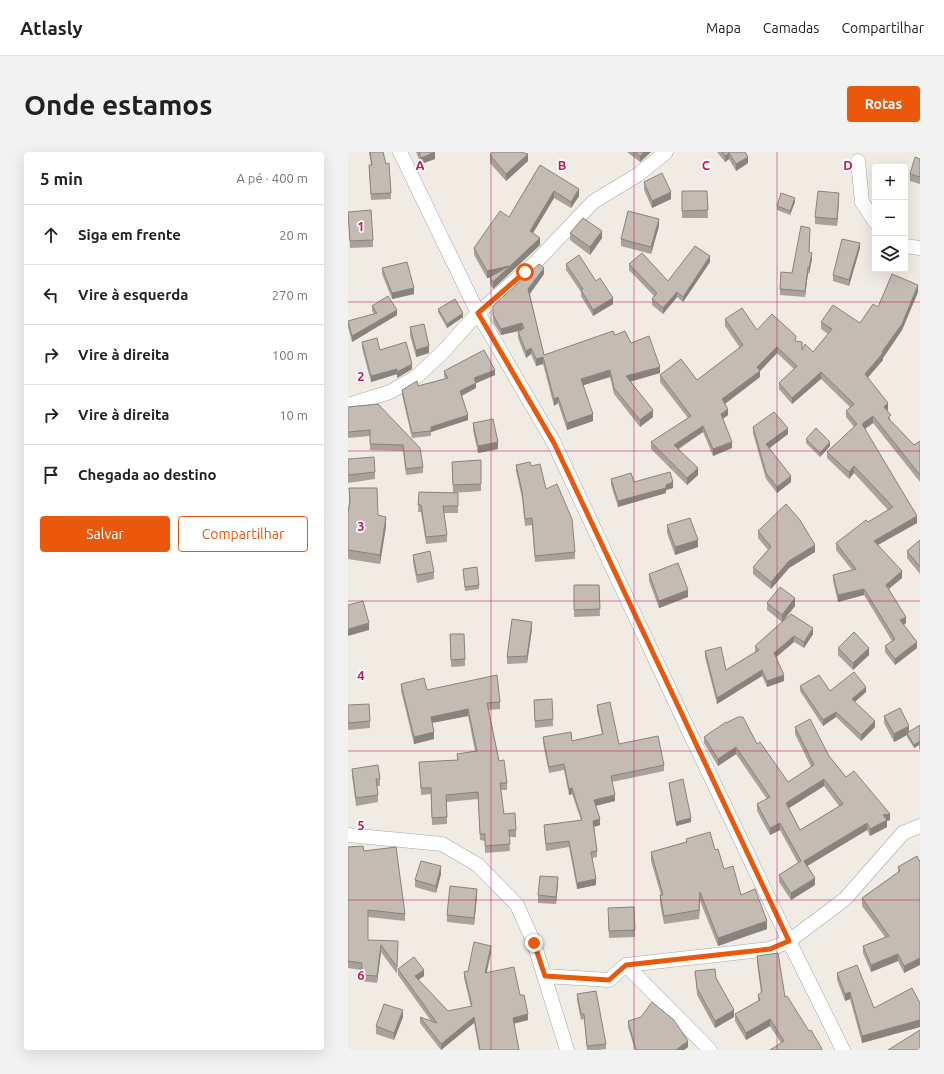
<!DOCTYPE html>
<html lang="pt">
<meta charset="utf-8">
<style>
body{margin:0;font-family:Ubuntu,sans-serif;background:#f2f2f2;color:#202124}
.controls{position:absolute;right:12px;top:12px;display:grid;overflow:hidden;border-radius:4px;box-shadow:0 4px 16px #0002}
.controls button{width:36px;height:36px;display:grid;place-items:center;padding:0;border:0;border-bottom:1px solid #e0e0e0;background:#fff;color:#202124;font:20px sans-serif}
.stop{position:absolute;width:12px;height:12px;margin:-9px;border:3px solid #ea580c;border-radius:50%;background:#fff}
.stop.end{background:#ea580c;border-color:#fff;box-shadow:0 1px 4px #0008}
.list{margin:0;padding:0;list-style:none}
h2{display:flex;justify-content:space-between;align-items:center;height:52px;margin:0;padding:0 16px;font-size:17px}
h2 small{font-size:13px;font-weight:400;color:#757577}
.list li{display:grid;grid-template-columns:26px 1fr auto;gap:12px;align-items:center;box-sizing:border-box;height:60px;padding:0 16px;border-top:1px solid #e0e0e0}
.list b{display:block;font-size:15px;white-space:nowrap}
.list em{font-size:13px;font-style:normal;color:#757577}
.actions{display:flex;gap:8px;padding:12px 16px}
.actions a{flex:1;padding:9px 0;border:1px solid #ea580c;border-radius:4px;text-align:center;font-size:14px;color:#ea580c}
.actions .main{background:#ea580c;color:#fff}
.icon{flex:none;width:22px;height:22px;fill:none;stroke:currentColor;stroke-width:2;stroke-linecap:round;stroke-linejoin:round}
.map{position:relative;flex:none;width:572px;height:898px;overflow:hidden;border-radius:4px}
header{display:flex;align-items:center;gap:24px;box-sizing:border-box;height:56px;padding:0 20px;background:#fff;border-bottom:1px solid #e0e0e0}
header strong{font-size:19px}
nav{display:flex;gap:22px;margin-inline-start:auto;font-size:14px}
.intro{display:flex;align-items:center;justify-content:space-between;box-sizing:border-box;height:96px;padding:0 24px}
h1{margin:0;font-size:28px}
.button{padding:10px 18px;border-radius:4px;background:#ea580c;color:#fff;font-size:14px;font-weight:700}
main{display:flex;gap:24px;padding:0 24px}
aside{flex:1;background:#fff;border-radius:4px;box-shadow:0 4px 16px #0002}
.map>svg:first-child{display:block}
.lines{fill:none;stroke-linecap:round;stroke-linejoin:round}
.minor-casing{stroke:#a5a5a5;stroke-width:15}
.minor{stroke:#fff;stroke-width:14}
.wall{fill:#a9a19a;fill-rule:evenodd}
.shaded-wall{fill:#89837d}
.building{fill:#c4bbb3;stroke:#89837d;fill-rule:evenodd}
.route{stroke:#ea580c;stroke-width:5}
.grid{fill:none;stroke:#c2185b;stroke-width:1;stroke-opacity:0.55}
.grid-label{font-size:13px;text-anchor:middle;font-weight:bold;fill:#c2185b;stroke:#fff;stroke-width:3.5;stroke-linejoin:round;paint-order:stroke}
</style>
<header>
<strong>Atlasly</strong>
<nav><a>Mapa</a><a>Camadas</a><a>Compartilhar</a></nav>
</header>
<div class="intro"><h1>Onde estamos</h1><a class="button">Rotas</a></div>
<main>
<aside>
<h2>5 min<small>A pé · 400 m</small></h2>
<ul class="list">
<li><svg class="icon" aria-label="ahead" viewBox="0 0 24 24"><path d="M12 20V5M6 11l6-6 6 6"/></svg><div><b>Siga em frente</b></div><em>20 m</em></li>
<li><svg class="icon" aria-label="left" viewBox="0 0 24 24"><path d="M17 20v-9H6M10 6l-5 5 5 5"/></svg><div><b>Vire à esquerda</b></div><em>270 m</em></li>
<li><svg class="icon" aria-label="right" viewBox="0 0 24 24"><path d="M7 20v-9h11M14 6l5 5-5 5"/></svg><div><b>Vire à direita</b></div><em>100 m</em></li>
<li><svg class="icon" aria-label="right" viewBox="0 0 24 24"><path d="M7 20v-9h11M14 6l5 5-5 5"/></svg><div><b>Vire à direita</b></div><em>10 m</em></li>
<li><svg class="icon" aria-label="arrive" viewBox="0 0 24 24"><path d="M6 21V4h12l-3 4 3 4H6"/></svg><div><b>Chegada ao destino</b></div></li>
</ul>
<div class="actions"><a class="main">Salvar</a><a>Compartilhar</a></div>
</aside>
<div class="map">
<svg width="572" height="898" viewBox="0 0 572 898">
<rect width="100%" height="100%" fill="#f0ece4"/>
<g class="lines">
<g class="minor-casing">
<path id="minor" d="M 52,0 L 130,161 L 206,291 L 339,575 L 441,789 L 495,898
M 510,9 L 514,50 L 527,70
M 557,94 L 572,96
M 0,253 L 42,240 L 68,225 L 94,201 L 130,161 L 188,110 L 245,50 L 291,22 L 318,0
M 0,683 L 94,692 L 130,713 L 169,753 L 186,791 L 219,898
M 278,813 L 362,898
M 197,824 L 261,828 L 278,813 L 422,797 L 441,789 L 497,747 L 555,681 L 572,674"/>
</g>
<use href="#minor" class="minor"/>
</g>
<path class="wall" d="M 21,0 L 35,0 L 43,41 L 43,47 L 23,48 L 21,19 L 21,13 L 23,13 Z
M 68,0 L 87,0 L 87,7 L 73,12 Z
M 279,0 L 303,0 L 292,10 Z
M 369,0 L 397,0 L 400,11 L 388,19 L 381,7 L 377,10 Z
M 142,3 L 180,9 L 158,29 L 142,11 Z
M 572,7 L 572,32 L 562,29 L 562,22 Z
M 192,13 L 231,44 L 223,56 L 206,46 L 185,81 L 192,93 L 145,137 L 142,132 L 142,125 L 143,125 L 139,126 L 126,103 L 126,96 L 161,65 Z
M 296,30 L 323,47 L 304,56 L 296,38 Z
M 334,39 L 359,39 L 360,66 L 334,66 Z
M 491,48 L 489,74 L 467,72 L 467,65 Z
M 447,50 L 442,63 L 429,58 L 429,54 Z
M 0,60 L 25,88 L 25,95 L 2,96 Z
M 311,74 L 303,102 L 273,94 L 273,87 Z
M 222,81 L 254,86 L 242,103 L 222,88 Z
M 462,81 L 461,100 L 464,107 L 461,122 L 460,121 L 457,145 L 432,143 L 432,137 L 444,121 Z
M 512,96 L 501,134 L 485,129 L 485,123 Z
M 362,110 L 335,150 L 329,145 L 315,162 L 304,153 L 304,147 L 306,144 L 281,118 L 281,112 L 320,129 Z
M 218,112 L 265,152 L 245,164 L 233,144 L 233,140 L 218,118 Z
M 34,116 L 66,142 L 44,147 L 34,122 Z
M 196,122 L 182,142 L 196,203 L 267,183 L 283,191 L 312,221 L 283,229 L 305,265 L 292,275 L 266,242 L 262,225 L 235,233 L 245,269 L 219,278 L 210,251 L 206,254 L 195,212 L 188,214 L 183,202 L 178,206 L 170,186 L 170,180 L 172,179 L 153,183 L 145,170 L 145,154 Z
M 570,140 L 554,178 L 535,206 L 535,208 L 519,226 L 540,258 L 539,259 L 543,269 L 566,293 L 572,289 L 572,330 L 525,271 L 517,277 L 569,371 L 530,393 L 554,426 L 541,437 L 558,471 L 556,473 L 569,496 L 547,513 L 537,500 L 537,494 L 544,489 L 516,443 L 490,450 L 485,429 L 485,423 L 504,418 L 488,398 L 488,391 L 520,370 L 540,358 L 506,321 L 501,327 L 479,306 L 479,300 L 506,275 L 498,265 L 498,259 L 502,255 L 473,227 L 444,252 L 431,237 L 431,231 L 446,217 L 429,201 L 412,219 L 412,225 L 377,252 L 380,263 L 375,267 L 384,296 L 365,304 L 355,280 L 331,297 L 350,323 L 339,333 L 303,297 L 303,290 L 340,266 L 312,230 L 312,223 L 349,228 L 392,196 L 377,174 L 377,167 L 409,178 L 448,189 L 454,197 L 465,200 L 480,182 L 473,177 L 473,170 L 512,171 L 530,155 Z
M 24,154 L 49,163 L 4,190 L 0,175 L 0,169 L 26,162 L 24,159 Z
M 90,157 L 115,165 L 99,176 L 90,160 Z
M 62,175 L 81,201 L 68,205 L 62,183 Z
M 14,190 L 32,198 L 64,217 L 49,226 L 49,222 L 23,230 L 14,196 Z
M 96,219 L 147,223 L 128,231 L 128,236 L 114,244 L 120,268 L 83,280 L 83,284 L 64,286 L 54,243 L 54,238 L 97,227 L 96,224 Z
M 30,252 L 75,315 L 75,321 L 58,323 L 55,299 L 22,298 L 22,284 L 0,286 L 0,255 Z
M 125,271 L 150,297 L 130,301 L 125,278 Z
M 405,275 L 440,282 L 421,296 L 443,330 L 429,341 L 418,327 L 405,281 Z
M 458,287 L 482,294 L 472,305 L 458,291 Z
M 0,307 L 27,320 L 27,327 L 0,331 Z
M 133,308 L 133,339 L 105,341 L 104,310 Z
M 168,313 L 183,314 L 198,337 L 227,400 L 227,407 L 187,410 L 184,373 L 177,374 L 174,346 L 168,319 Z
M 263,327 L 286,330 L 325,336 L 318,338 L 318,341 L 270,355 L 263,333 Z
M 1,336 L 38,374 L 32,412 L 0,407 L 0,361 L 1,352 Z
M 71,340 L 110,341 L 110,361 L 96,361 L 99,383 L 99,390 L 78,392 L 73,360 L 70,360 Z
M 319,373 L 350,395 L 327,403 L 319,381 Z
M 410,379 L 467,400 L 441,416 L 423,437 L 405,422 L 405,415 L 420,398 L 410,386 Z
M 572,388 L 572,422 L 559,406 L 559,399 Z
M 65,403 L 86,420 L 86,427 L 69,431 L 65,410 Z
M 115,417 L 131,433 L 131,437 L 117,439 Z
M 301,422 L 340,445 L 311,456 L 301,429 Z
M 226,433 L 251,433 L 252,464 L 226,465 Z
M 419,451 L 447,454 L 434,470 L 419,458 Z
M 443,462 L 465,482 L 456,496 L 446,490 L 428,505 L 436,529 L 419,535 L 414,524 L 369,552 L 357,505 L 357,499 L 378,518 L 407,500 L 407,494 Z
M 184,477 L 179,511 L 159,512 L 159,505 Z
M 102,482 L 117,507 L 117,514 L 103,515 Z
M 490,496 L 521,503 L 505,518 L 490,503 Z
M 53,532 L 79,538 L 152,550 L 152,557 L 141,558 L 151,609 L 159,631 L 159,638 L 153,638 L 156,662 L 168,678 L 168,685 L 161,685 L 162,699 L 137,701 L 137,689 L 132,688 L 130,647 L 99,650 L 99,672 L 84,673 L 83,642 L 73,643 L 71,610 L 109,608 L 109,602 L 127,599 L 120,564 L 84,571 L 86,587 L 66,592 L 53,539 Z
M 452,534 L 482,539 L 518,540 L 507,550 L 527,575 L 513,589 L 488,565 L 475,574 L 452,539 Z
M 186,548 L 205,567 L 205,574 L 187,576 Z
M 0,553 L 22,569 L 22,576 L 0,578 Z
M 249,553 L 271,592 L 316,613 L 316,619 L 264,630 L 267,649 L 248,654 L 252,673 L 246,675 L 249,699 L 249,705 L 244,706 L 248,733 L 229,737 L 221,695 L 198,699 L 196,679 L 196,673 L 233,668 L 224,642 L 221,643 L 216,618 L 201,621 L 195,591 L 195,585 L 224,589 L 254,582 L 249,559 Z
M 536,564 L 561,580 L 572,574 L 572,598 L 571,597 L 571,593 L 566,596 L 559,585 L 559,583 L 546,590 L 536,571 Z
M 378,571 L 409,592 L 440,630 L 463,615 L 447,582 L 447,575 L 481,604 L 498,625 L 542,668 L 539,669 L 539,675 L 522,684 L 519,678 L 459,714 L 467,733 L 443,748 L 431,730 L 431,723 L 450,711 L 432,678 L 422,683 L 409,659 L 409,652 L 419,647 L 388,602 L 370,614 L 356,591 L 356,585 ZM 476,634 L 491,654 L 452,678 L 441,656 Z
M 4,617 L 32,627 L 32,634 L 29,634 L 30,643 L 30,650 L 8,654 L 4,624 Z
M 321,631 L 343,670 L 328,674 L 321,635 Z
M 338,687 L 367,698 L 376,717 L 393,743 L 419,777 L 370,794 L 352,749 L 351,767 L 316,772 L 312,751 L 312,743 L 313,743 L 303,709 L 303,700 L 338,690 Z
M 0,695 L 16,699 L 57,762 L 57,769 L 20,765 L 20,788 L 50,796 L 49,822 L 33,800 L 29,831 L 13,829 L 13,818 L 0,816 Z
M 569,704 L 556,821 L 550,809 L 523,820 L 515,801 L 515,794 L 537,785 L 514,754 L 514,746 L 550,720 L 550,715 Z
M 93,722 L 88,741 L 67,735 L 67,728 Z
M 210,732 L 208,752 L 190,751 L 190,743 Z
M 129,744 L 126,773 L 99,770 L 99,763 Z
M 260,763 L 287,778 L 287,785 L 261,786 Z
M 143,800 L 139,820 L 172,843 L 180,868 L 166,871 L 171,898 L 131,898 L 126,871 L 93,898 L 72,871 L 72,865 L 83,869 L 50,823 L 50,817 L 76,824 L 70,828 L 100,859 L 123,855 L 116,826 L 116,820 L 120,819 Z
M 409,804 L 437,845 L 474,898 L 433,891 L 422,874 L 398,888 L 387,869 L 387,862 L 410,849 L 410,843 L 413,841 L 409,811 Z
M 347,819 L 368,826 L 386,865 L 367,876 L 349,843 Z
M 489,821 L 526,856 L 572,851 L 572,875 L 514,891 L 502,847 L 497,849 L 489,828 Z
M 229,842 L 258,892 L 258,897 L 250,898 L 239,898 L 236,867 L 233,868 L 229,848 Z
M 55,865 L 46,888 L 28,882 L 28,874 Z
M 280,869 L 340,895 L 336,898 L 287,898 L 280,875 Z"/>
<path class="shaded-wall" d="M 87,0 L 87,7 L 73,12 L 73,6 Z
M 296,0 L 303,0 L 292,10 L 292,4 Z
M 381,1 L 381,7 L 377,10 L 377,4 Z
M 180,2 L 180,9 L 158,29 L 158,22 Z
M 400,5 L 400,11 L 388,19 L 388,12 Z
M 231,37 L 231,44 L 223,56 L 223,50 Z
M 206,39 L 206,46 L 182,86 L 182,79 Z
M 323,40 L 323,47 L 304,56 L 304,49 Z
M 491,41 L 491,48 L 489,74 L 489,67 Z
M 447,46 L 447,50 L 442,63 L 442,59 Z
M 311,67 L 311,74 L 303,102 L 303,95 Z
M 254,79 L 254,86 L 242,103 L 242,95 Z
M 192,86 L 192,93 L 145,137 L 145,130 L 153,123 L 139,126 L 139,119 Z
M 512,91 L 512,96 L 501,134 L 501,128 Z
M 464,101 L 464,107 L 461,122 L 461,116 Z
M 362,104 L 362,110 L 335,150 L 335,145 Z
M 460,115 L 460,121 L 457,145 L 457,139 Z
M 196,116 L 196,122 L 180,144 L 180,137 Z
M 570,133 L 570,140 L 554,178 L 535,206 L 535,208 L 517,229 L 517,222 L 534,200 Z
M 66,136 L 66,142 L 44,147 L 44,141 Z
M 329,140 L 329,145 L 315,162 L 315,156 Z
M 265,146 L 265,152 L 245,164 L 245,158 Z
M 49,158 L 49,163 L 4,190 L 4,184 Z
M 115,161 L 115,165 L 99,176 L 99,172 Z
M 174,171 L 174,178 L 153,183 L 153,177 Z
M 81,194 L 81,201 L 68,205 L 68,198 Z
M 429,195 L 429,201 L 412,219 L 412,225 L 374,254 L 374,247 L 409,215 Z
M 183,196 L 183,202 L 178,206 L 178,199 Z
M 195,205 L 195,212 L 188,214 L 188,207 Z
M 64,212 L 64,217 L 49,226 L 49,220 Z
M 312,215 L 312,221 L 278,231 L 278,224 Z
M 49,217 L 49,222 L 23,230 L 23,224 Z
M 147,218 L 147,223 L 126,232 L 126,226 Z
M 262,218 L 262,225 L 233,234 L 233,227 Z
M 473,220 L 473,227 L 444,252 L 444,246 Z
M 128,231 L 128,236 L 112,244 L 112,239 Z
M 210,245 L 210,251 L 206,254 L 206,247 Z
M 540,251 L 540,258 L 536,262 L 536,255 Z
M 380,257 L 380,263 L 373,268 L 373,262 Z
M 305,258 L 305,265 L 292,275 L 292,268 Z
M 245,262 L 245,269 L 219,278 L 219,271 Z
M 120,263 L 120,268 L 83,280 L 83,275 Z
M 525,264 L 525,271 L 514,279 L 514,272 Z
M 355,274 L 355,280 L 326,299 L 326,293 Z
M 440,276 L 440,282 L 418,299 L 418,292 Z
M 150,290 L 150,297 L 130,301 L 130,294 Z
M 384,290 L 384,296 L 365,304 L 365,297 Z
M 482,290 L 482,294 L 472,305 L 472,301 Z
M 506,314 L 506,321 L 501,327 L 501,320 Z
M 350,316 L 350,323 L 339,333 L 339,326 Z
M 443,324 L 443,330 L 429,341 L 429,335 Z
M 325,330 L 325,336 L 318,338 L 318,341 L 270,355 L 270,349 Z
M 569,364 L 569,371 L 526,395 L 526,389 Z
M 38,365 L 38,374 L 32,412 L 32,403 Z
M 350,388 L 350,395 L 327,403 L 327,395 Z
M 467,393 L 467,400 L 441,416 L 423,437 L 423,430 L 441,409 Z
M 554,419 L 554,426 L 538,439 L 538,433 Z
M 516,437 L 516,443 L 490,450 L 490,443 Z
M 340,438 L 340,445 L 311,456 L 311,449 Z
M 447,446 L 447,454 L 434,470 L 434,463 Z
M 558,465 L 558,471 L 552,475 L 552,468 Z
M 184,470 L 184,477 L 179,511 L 179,504 Z
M 21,471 L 21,478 L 0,484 L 0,477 Z
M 465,476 L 465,482 L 456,496 L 456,490 Z
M 446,484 L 446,490 L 426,507 L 426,501 Z
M 569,490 L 569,496 L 547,513 L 547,507 Z
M 521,496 L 521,503 L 505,518 L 505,511 Z
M 414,518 L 414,524 L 369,552 L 369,546 Z
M 436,523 L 436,529 L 419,535 L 419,529 Z
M 518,535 L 518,540 L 504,552 L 504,547 Z
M 120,557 L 120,564 L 83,571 L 83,565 Z
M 488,560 L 488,565 L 475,574 L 475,568 Z
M 527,569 L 527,575 L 513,589 L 513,583 Z
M 561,574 L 561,581 L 559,581 L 559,583 L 546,590 L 546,582 Z
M 86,580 L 86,587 L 66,592 L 66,585 Z
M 572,589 L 571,593 L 566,596 L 566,593 Z
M 388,595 L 388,602 L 370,614 L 370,607 Z
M 476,627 L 476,634 L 438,658 L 438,651 Z
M 224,636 L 224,642 L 221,643 L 221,637 Z
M 267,643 L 267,649 L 246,654 L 246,648 Z
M 542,662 L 542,668 L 539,669 L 539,675 L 522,684 L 522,677 L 535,663 Z
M 343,666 L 343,670 L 328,674 L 328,670 Z
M 252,667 L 252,673 L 245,675 L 245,669 Z
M 432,671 L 432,678 L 422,683 L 422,676 Z
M 519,671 L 519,678 L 456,716 L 456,709 Z
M 93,714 L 93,722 L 88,741 L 88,734 Z
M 210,725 L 210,732 L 208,752 L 208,745 Z
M 467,726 L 467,733 L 443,748 L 443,741 Z
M 248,727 L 248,733 L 229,737 L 229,731 Z
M 129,737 L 129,744 L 126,773 L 126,766 Z
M 352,740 L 352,749 L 351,767 L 351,758 Z
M 419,769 L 419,777 L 370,794 L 370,786 Z
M 33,793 L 33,800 L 29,831 L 29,824 Z
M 143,794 L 143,800 L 137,827 L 137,821 Z
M 550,802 L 550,809 L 523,820 L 523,813 Z
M 572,806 L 572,813 L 556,821 L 556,814 Z
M 76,818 L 76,824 L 67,830 L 67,824 Z
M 502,840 L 502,847 L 497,849 L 497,842 Z
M 55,858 L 55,865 L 46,888 L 46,881 Z
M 386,858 L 386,865 L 367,876 L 367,869 Z
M 180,862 L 180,868 L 165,872 L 165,866 Z
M 126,865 L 126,871 L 93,898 L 93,892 Z
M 422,867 L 422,874 L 398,888 L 398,881 Z
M 572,868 L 572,875 L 514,891 L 514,884 Z
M 340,889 L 340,895 L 336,898 L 328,898 Z"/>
<path class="building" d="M 22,0 L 35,0 L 38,12 L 41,11 L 43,41 L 23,42 L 21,13 L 24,13 Z
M 71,0 L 87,0 L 73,6 Z
M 145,0 L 172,0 L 180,2 L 158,22 L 142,3 Z
M 287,0 L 296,0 L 292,4 Z
M 374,0 L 397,0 L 400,5 L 388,12 L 381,1 L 377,4 Z
M 567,5 L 572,7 L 572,25 L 562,22 Z
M 192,13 L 231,37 L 223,50 L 206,39 L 182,79 L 192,86 L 145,130 L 142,125 L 161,114 L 139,119 L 126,96 L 152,59 L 161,65 Z
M 314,21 L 323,40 L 304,49 L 296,30 Z
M 334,39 L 359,39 L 360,58 L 334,59 Z
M 470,39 L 491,41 L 489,67 L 467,65 Z
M 433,41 L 447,46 L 442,59 L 429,54 Z
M 23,58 L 25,88 L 2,89 L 0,60 Z
M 280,59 L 311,67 L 303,95 L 273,87 Z
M 235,66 L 254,79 L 242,95 L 222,81 Z
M 453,74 L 462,76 L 461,100 L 464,101 L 461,116 L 460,115 L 457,139 L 432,137 L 433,120 L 444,121 Z
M 494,87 L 512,91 L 501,128 L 485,123 Z
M 347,94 L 362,104 L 335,145 L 329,140 L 315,156 L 304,147 L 309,141 L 281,112 L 294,101 L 320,129 Z
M 231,103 L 248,129 L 252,126 L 265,146 L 245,158 L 233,138 L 235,137 L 218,112 Z
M 59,110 L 66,136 L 44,141 L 34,116 Z
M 191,112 L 196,116 L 180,137 L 196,203 L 265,179 L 267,183 L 277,179 L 283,191 L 301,184 L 312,215 L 278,224 L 305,258 L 292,268 L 266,236 L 262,218 L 233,227 L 245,262 L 219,271 L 210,245 L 206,247 L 195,205 L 188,207 L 183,196 L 178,199 L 170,180 L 176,176 L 174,171 L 153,177 L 145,163 L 145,154 Z
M 544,122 L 570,133 L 554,172 L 534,200 L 535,201 L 517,222 L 540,251 L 536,255 L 543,263 L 540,266 L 566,293 L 572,289 L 572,323 L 525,264 L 514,272 L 569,364 L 526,389 L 554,419 L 538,433 L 558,465 L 552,468 L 569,490 L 547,507 L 537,494 L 547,487 L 516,437 L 490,443 L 485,423 L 508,417 L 488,391 L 518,368 L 520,370 L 545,355 L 506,314 L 501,320 L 479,300 L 509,272 L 498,259 L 506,252 L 473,220 L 444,246 L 431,231 L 449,214 L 429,195 L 409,215 L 412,219 L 374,247 L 380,257 L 373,262 L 384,290 L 365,297 L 355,274 L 326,293 L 350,316 L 339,326 L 303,290 L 343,264 L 312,223 L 333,207 L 349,228 L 395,193 L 377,167 L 394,156 L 409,178 L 424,162 L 448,184 L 447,189 L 454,190 L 454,198 L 457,192 L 465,200 L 484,177 L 473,170 L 485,153 L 512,171 L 525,152 L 530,155 Z
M 40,144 L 49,158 L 4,184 L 0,169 L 29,161 L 24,154 Z
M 107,147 L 115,161 L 99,172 L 90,157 Z
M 76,172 L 81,194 L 68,198 L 62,175 Z
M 29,186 L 32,198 L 58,190 L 64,212 L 49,220 L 49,217 L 23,224 L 14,190 Z
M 136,198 L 147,218 L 126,226 L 128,231 L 112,239 L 120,263 L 83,275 L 83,279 L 64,281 L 54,238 L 69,229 L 70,234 L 100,226 L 96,219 Z
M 30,252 L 72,296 L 75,315 L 58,317 L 55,293 L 22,292 L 22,278 L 0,280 L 0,255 Z
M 426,260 L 440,276 L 418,292 L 443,324 L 429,335 L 418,321 L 405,275 Z
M 145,267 L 150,290 L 130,294 L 125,271 Z
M 468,276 L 482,290 L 472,301 L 458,287 Z
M 26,305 L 27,320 L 0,323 L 0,307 Z
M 133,308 L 133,332 L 105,333 L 104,310 Z
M 182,310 L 183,314 L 192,312 L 198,337 L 209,332 L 224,367 L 227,400 L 187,404 L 184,366 L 177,367 L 174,339 L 168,313 Z
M 322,320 L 325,330 L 318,333 L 318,336 L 270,349 L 263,327 L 283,321 L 286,330 Z
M 1,336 L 29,336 L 30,363 L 38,365 L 32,403 L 0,398 L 0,361 L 2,349 Z
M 71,340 L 110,341 L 110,354 L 95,354 L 99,383 L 78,385 L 73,353 L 70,353 Z
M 438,352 L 452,368 L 467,393 L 441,409 L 423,430 L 405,415 L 423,395 L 410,379 Z
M 342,366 L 350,388 L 327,395 L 319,373 Z
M 572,388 L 572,415 L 559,399 Z
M 82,399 L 86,420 L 69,423 L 65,403 Z
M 330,411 L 340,438 L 311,449 L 301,422 Z
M 129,415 L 131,433 L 117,435 L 115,417 Z
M 226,433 L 251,433 L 252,457 L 226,458 Z
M 432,435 L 447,446 L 434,463 L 419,451 Z
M 15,449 L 21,471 L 0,477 L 0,453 Z
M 443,462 L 465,476 L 456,490 L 446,484 L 426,501 L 436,523 L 419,529 L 414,518 L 369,546 L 357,499 L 373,495 L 378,518 L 411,498 L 407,494 Z
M 164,467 L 184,470 L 179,504 L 159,505 Z
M 506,480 L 521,496 L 505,511 L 490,496 Z
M 102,482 L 116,482 L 117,507 L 103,508 Z
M 506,520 L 518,535 L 504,547 L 527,569 L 513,583 L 488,560 L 475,568 L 452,534 L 471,523 L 482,539 Z
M 149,523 L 152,550 L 139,551 L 151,609 L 156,608 L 159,631 L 152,631 L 156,662 L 167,661 L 168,678 L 161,678 L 162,692 L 137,694 L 137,682 L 132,682 L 130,640 L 98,643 L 99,665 L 84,666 L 83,636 L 73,636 L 71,610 L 110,608 L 109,602 L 129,599 L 120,557 L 83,565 L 86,580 L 66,585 L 53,532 L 76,526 L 79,538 Z
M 204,547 L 205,567 L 187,569 L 186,548 Z
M 262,550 L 271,592 L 310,584 L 316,613 L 263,624 L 267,643 L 246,648 L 252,667 L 245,669 L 249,699 L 243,700 L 248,727 L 229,731 L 221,689 L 198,692 L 196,673 L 234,668 L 224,636 L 221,637 L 216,612 L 201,615 L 195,585 L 223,580 L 224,589 L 255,582 L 249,553 Z
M 21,552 L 22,569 L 0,571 L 0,553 Z
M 552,556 L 561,574 L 546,582 L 536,564 Z
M 390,565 L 395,565 L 409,592 L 412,590 L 440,630 L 466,613 L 447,575 L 462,567 L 481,604 L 498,625 L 506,619 L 542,662 L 535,663 L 539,668 L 522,677 L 519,671 L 456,709 L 467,726 L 443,741 L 431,723 L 453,709 L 432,671 L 422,676 L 409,652 L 422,645 L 388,595 L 370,607 L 356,585 L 378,570 L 378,571 ZM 476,627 L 495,652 L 452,678 L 438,651 Z
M 572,573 L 572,589 L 566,593 L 559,581 Z
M 30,613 L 32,627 L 28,627 L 30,643 L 8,646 L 4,617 Z
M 335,627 L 343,666 L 328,670 L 321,631 Z
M 362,680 L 367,698 L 370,697 L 376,717 L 385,714 L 393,743 L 407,737 L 419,769 L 370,786 L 352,740 L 351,758 L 316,764 L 312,743 L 315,743 L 303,700 L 339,690 L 338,687 Z
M 15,694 L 16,699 L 48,695 L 57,762 L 20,758 L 20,788 L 50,789 L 49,815 L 33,793 L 29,824 L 13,823 L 14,811 L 0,809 L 0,695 Z
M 569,704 L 572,710 L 572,806 L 556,814 L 550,802 L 523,813 L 515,794 L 541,784 L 514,746 L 552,719 L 550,715 Z
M 73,709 L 93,714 L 88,734 L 67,728 Z
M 192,724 L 210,725 L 208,745 L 190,743 Z
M 102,734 L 129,737 L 126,766 L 99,763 Z
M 286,755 L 287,778 L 261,779 L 260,756 Z
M 126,790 L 143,794 L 137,821 L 166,815 L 172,843 L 176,843 L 180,862 L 165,866 L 171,898 L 132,898 L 126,865 L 93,892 L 72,865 L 89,871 L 50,817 L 66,805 L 76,818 L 67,824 L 100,859 L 124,854 L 116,820 L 120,819 Z
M 430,801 L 437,845 L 439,844 L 461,879 L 463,878 L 474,897 L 473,898 L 422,898 L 436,889 L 422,867 L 398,881 L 387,862 L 412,848 L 410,843 L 414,840 L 409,804 Z
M 509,813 L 526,856 L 564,836 L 572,851 L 572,868 L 514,884 L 502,840 L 497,842 L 489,821 Z
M 367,817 L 368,826 L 386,858 L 367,869 L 349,836 L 347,819 Z
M 248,839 L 258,892 L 239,894 L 236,862 L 233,862 L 229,842 Z
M 304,850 L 326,868 L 340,889 L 328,898 L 288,898 L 280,869 L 293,865 Z
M 36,852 L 55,858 L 46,881 L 28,874 Z
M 572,878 L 572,898 L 540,898 Z"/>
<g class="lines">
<path class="route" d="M 177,120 L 130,161 L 206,291 L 441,789 L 422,797 L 278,813 L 261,828 L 197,824 L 186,791"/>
</g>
<path class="grid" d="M 143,0 L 143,898M 286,0 L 286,898M 429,0 L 429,898M 0,150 L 572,150M 0,299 L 572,299M 0,449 L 572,449M 0,599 L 572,599M 0,748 L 572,748"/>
<g class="grid-label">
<text x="72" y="18">A</text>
<text x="214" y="18">B</text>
<text x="358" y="18">C</text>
<text x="500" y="18">D</text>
<text x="13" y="79">1</text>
<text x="13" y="229">2</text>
<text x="13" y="379">3</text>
<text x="13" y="528">4</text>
<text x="13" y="678">5</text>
<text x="13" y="828">6</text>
</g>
</svg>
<div class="controls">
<button>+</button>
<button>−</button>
<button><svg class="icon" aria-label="layers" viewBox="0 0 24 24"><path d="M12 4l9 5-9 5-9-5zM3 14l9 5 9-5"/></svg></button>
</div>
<div class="stop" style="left:177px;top:120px"></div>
<div class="stop end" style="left:186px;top:791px"></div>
</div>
</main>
